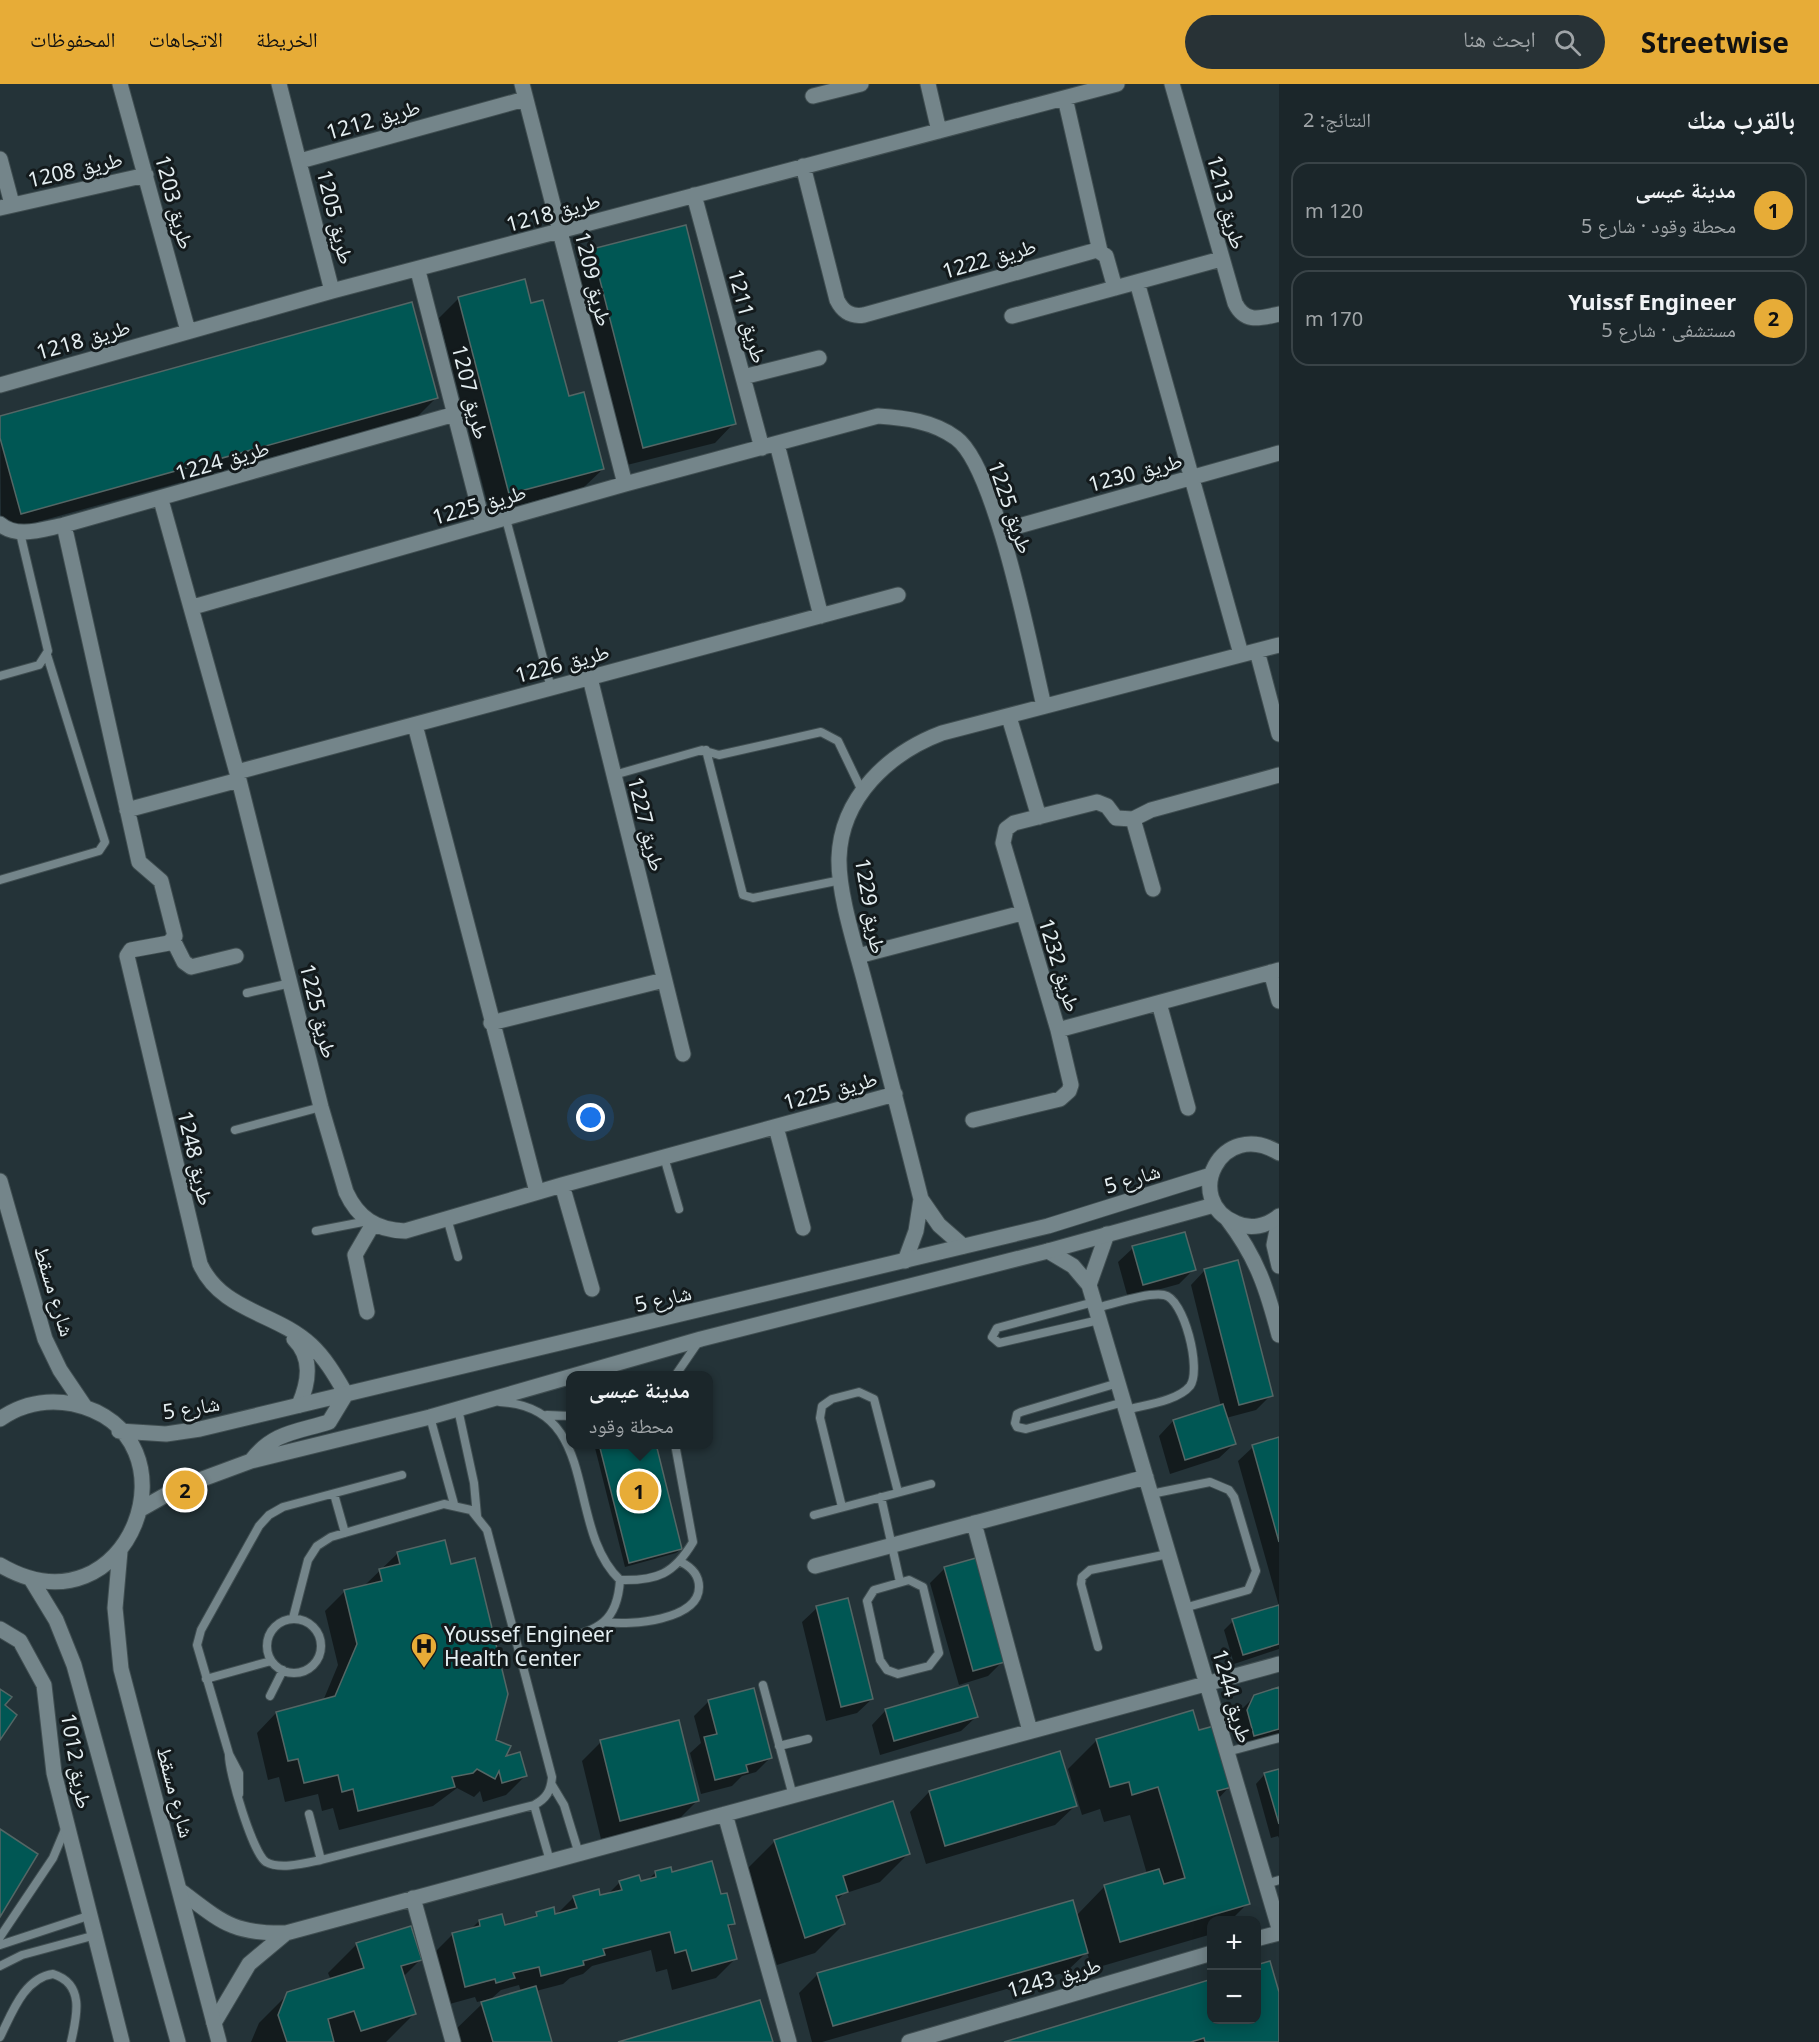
<!DOCTYPE html>
<html lang="ar">
<meta charset="utf-8">
<style>
body{margin:0;font-family:"Noto Sans","Noto Naskh Arabic",sans-serif;background:#283236;color:#f1f3f6;direction:rtl}
.controls{position:absolute;right:18px;bottom:18px;display:grid;overflow:hidden;border-radius:12px;box-shadow:0 3px 15px #0003}
.controls button{width:54px;height:54px;display:grid;place-items:center;padding:0;border:0;border-bottom:2px solid #394347;background:#1b262a;color:#f1f3f6;font:30px sans-serif}
.you{position:absolute;left:591px;top:1034px;width:21px;height:21px;margin:-15px;border:4px solid #fff;border-radius:50%;background:#1a73e8;box-shadow:0 0 0 9px #1a73e833}
.badge{display:grid;place-items:center;width:39px;height:39px;border-radius:50%;background:#e7ac37;color:#111;font-size:20px;font-weight:700}
.pin{position:absolute;translate:-50% -50%;border:3px solid #fff;box-shadow:0 2px 6px #0006}
.popup{position:absolute;left:566px;top:1287px;width:147px;height:78px;box-sizing:border-box;display:grid;place-content:center;border-radius:12px;background:#1b262a;filter:drop-shadow(0 2px 4px #0005);font-size:20px;white-space:nowrap;color:#a0a5a8}
.popup b{font-size:22px;color:#f1f3f6}
.popup::after{content:'';position:absolute;left:50%;top:100%;margin-left:-12px;border:12px solid transparent;border-top-color:#1b262a}
.list{margin:0;padding:0;list-style:none}
h2{display:flex;justify-content:space-between;align-items:center;height:78px;margin:0;padding:0 24px;font-size:26px}
h2 small{font-size:20px;font-weight:400;color:#a0a5a8}
.list li{display:grid;grid-template-columns:39px 1fr auto;gap:18px;align-items:center;box-sizing:border-box;height:96px;margin:0 12px 12px;padding:0 12px;border:2px solid #394347;border-radius:18px}
.list b{display:block;font-size:22px;white-space:nowrap}
.list p{margin:0;font-size:20px;white-space:nowrap;color:#a0a5a8}
.list em{font-size:20px;font-style:normal;color:#a0a5a8}
.icon{flex:none;width:33px;height:33px;fill:none;stroke:currentColor;stroke-width:2;stroke-linecap:round;stroke-linejoin:round}
.map{position:relative;flex:none;width:1279px;height:1958px;overflow:hidden;direction:ltr}
header{display:flex;align-items:center;gap:36px;box-sizing:border-box;height:84px;padding:0 30px;background:#e7ac37;color:#111}
header strong{font-size:28px}
nav{display:flex;gap:33px;margin-inline-start:auto;font-size:21px}
.search{width:420px;height:54px;background:#283236;display:flex;align-items:center;gap:15px;box-sizing:border-box;padding:0 21px;border-radius:33px;color:#a0a5a8;font-size:22px}
main{display:flex}
aside{flex:1;background:#1b262a}
.map>svg:first-child{display:block}
.shadow{fill:#0007}
.building{fill:#005754;stroke:#546665;stroke-width:1.5}
.lines{fill:none;stroke-linecap:round;stroke-linejoin:round}
.service-casing{stroke:#404e51;stroke-width:10}
.minor-casing{stroke:#404e51;stroke-width:17}
.tertiary-casing{stroke:#404e51;stroke-width:17}
.service{stroke:#74858a;stroke-width:8}
.minor{stroke:#74858a;stroke-width:15}
.tertiary{stroke:#74858a;stroke-width:15}
.labels{text-anchor:middle;dominant-baseline:central;stroke-width:6;stroke-linejoin:round;paint-order:stroke}
.street-label{font-size:21px;fill:#e4eef1;stroke:#131a1c}
.poi-label{font-size:21px;fill:#e4eef1;stroke:#131a1c;text-anchor:start}
</style>
<header>
<strong>Streetwise</strong>
<div class="search"><svg class="icon" aria-label="search" viewBox="0 0 24 24"><circle cx="10" cy="10" r="6"/><path d="M15 15l6 6"/></svg>ابحث هنا</div>
<nav><a>الخريطة</a><a>الاتجاهات</a><a>المحفوظات</a></nav>
</header>
<main>
<aside>
<h2>بالقرب منك<small>النتائج: 2</small></h2>
<ul class="list">
<li><span class="badge">1</span><div><b>مدينة عيسى</b><p>محطة وقود · شارع 5</p></div><em>120 m</em></li>
<li><span class="badge">2</span><div><b>Yuissf Engineer</b><p>مستشفى · شارع 5</p></div><em>170 m</em></li>
</ul>
</aside>
<div class="map">
<svg width="1279" height="1958" viewBox="0 0 1279 1958">
<rect width="100%" height="100%" fill="#243338"/>
<path class="shadow" d="M 593,167 L 734,339 L 715,359 L 623,382 L 574,186 Z
M 459,214 L 530,221 L 568,314 L 603,385 L 583,404 L 490,429 L 439,234 Z
M 436,314 L 417,333 L 1,448 L 0,334 Z
M 1133,1164 L 1194,1185 L 1179,1200 L 1128,1214 L 1118,1178 Z
M 1205,1186 L 1271,1311 L 1256,1326 L 1226,1334 L 1234,1360 L 1219,1374 L 1170,1390 L 1159,1352 L 1173,1337 L 1221,1322 L 1191,1201 Z
M 1279,1355 L 1279,1565 L 1234,1580 L 1224,1546 L 1233,1537 L 1279,1522 L 1238,1377 L 1253,1363 Z
M 594,1360 L 654,1360 L 681,1465 L 676,1469 L 625,1483 Z
M 398,1469 L 503,1675 L 525,1692 L 506,1711 L 483,1718 L 480,1707 L 474,1713 L 457,1704 L 433,1722 L 339,1746 L 333,1724 L 322,1727 L 318,1710 L 285,1718 L 279,1693 L 268,1696 L 257,1649 L 276,1629 L 323,1617 L 338,1581 L 325,1527 L 345,1507 L 363,1503 Z
M 945,1484 L 1003,1577 L 988,1592 L 959,1601 L 930,1499 Z
M 817,1524 L 872,1615 L 857,1629 L 826,1637 L 802,1538 Z
M 1279,1605 L 1279,1653 L 1240,1666 L 1233,1642 L 1240,1627 L 1255,1612 Z
M 709,1617 L 770,1674 L 756,1688 L 742,1692 L 732,1702 L 701,1710 L 690,1669 L 701,1659 L 694,1632 Z
M 886,1626 L 976,1633 L 961,1647 L 880,1671 L 872,1641 Z
M 1198,1648 L 1230,1702 L 1218,1715 L 1248,1819 L 1231,1836 L 1212,1836 L 1212,1850 L 1092,1885 L 1087,1868 L 1066,1888 L 822,1958 L 812,1958 L 799,1909 L 818,1890 L 1076,1832 L 1105,1802 L 1147,1790 L 1130,1731 L 1104,1738 L 1100,1725 L 1082,1731 L 1068,1685 L 1097,1656 Z
M 601,1658 L 697,1717 L 678,1736 L 601,1755 L 582,1677 Z
M 1059,1669 L 1075,1722 L 1055,1741 L 926,1780 L 910,1728 L 929,1708 Z
M 1279,1686 L 1279,1754 L 1278,1752 L 1271,1754 L 1256,1700 L 1265,1690 Z
M 775,1757 L 908,1770 L 880,1798 L 843,1810 L 836,1817 L 844,1840 L 815,1869 L 777,1881 L 746,1786 Z
M 655,1789 L 671,1789 L 720,1812 L 733,1839 L 728,1845 L 735,1875 L 716,1894 L 672,1906 L 667,1885 L 656,1888 L 651,1866 L 592,1882 L 583,1890 L 570,1894 L 563,1900 L 536,1907 L 551,1958 L 456,1958 L 453,1948 L 482,1920 L 521,1908 L 519,1901 L 501,1906 L 491,1915 L 477,1918 L 475,1913 L 446,1921 L 433,1870 L 452,1851 L 470,1846 L 479,1837 L 504,1843 L 530,1836 L 537,1829 L 554,1833 L 574,1813 L 607,1811 L 620,1798 L 647,1797 Z
M 357,1860 L 420,1876 L 403,1893 L 415,1929 L 386,1958 L 251,1958 L 259,1939 L 288,1910 L 331,1896 L 328,1889 Z
M 1269,1879 L 1279,1913 L 1279,1958 L 1009,1958 L 1212,1936 L 1256,1936 Z"/>
<path class="building" d="M 686,141 L 736,340 L 643,364 L 592,165 Z
M 525,195 L 531,219 L 543,216 L 569,312 L 584,308 L 604,385 L 509,410 L 458,213 Z
M 412,218 L 438,314 L 21,430 L 0,354 L 0,332 Z
M 1185,1148 L 1196,1186 L 1143,1201 L 1132,1162 Z
M 1238,1176 L 1273,1312 L 1239,1321 L 1204,1185 Z
M 1223,1320 L 1236,1360 L 1185,1376 L 1173,1336 Z
M 1279,1353 L 1279,1458 L 1252,1361 Z
M 599,1360 L 656,1360 L 682,1465 L 629,1479 Z
M 445,1456 L 451,1480 L 475,1474 L 508,1610 L 496,1656 L 511,1662 L 506,1672 L 520,1668 L 527,1692 L 502,1699 L 499,1687 L 495,1695 L 477,1685 L 473,1689 L 452,1693 L 455,1703 L 358,1727 L 353,1705 L 342,1708 L 338,1691 L 304,1699 L 298,1675 L 288,1677 L 276,1628 L 335,1612 L 357,1560 L 344,1506 L 382,1497 L 379,1485 L 400,1480 L 397,1468 Z
M 976,1474 L 1005,1578 L 973,1587 L 944,1483 Z
M 848,1514 L 873,1615 L 841,1623 L 816,1522 Z
M 1279,1521 L 1279,1560 L 1243,1571 L 1232,1535 Z
M 968,1601 L 978,1633 L 894,1657 L 885,1625 Z
M 1279,1603 L 1279,1645 L 1254,1652 L 1247,1626 L 1254,1611 Z
M 754,1604 L 772,1674 L 746,1681 L 748,1688 L 715,1696 L 704,1653 L 717,1650 L 708,1616 Z
M 0,1605 L 12,1613 L 5,1621 L 17,1631 L 0,1656 Z
M 1193,1626 L 1199,1646 L 1214,1642 L 1232,1703 L 1217,1707 L 1250,1820 L 1120,1858 L 1104,1801 L 1159,1785 L 1164,1800 L 1185,1794 L 1158,1703 L 1132,1711 L 1129,1698 L 1110,1703 L 1096,1655 Z
M 679,1636 L 699,1717 L 620,1737 L 600,1656 Z
M 1060,1667 L 1077,1722 L 945,1762 L 929,1707 Z
M 1279,1685 L 1279,1740 L 1264,1689 Z
M 893,1717 L 910,1770 L 843,1792 L 848,1808 L 836,1812 L 845,1840 L 805,1854 L 774,1756 Z
M 0,1745 L 38,1770 L 0,1833 Z
M 712,1777 L 721,1810 L 727,1809 L 735,1840 L 728,1841 L 737,1875 L 692,1887 L 686,1866 L 675,1869 L 670,1848 L 603,1865 L 605,1871 L 583,1877 L 584,1881 L 541,1892 L 539,1883 L 513,1889 L 515,1894 L 496,1899 L 495,1895 L 465,1903 L 452,1849 L 480,1842 L 479,1836 L 502,1830 L 505,1841 L 537,1832 L 536,1828 L 554,1823 L 555,1830 L 577,1824 L 573,1812 L 599,1805 L 600,1811 L 622,1806 L 619,1797 L 639,1791 L 641,1797 L 656,1793 L 655,1787 L 671,1783 L 672,1788 Z
M 1073,1816 L 1088,1869 L 833,1942 L 817,1889 Z
M 411,1842 L 422,1876 L 401,1882 L 416,1930 L 361,1947 L 354,1927 L 328,1935 L 334,1958 L 287,1958 L 278,1931 L 287,1908 L 364,1884 L 356,1859 Z
M 1270,1877 L 1279,1908 L 1279,1958 L 1205,1958 L 1204,1954 L 1191,1958 L 1004,1958 L 1212,1895 L 1212,1936 L 1256,1936 L 1256,1881 Z
M 536,1902 L 552,1958 L 493,1958 L 481,1918 Z
M 760,1916 L 773,1958 L 618,1958 Z"/>
<g class="lines">
<g class="service-casing">
<path id="service" d="M 506,435 L 551,604
M 0,592 L 39,581 L 48,567 L 20,449
M 706,666 L 743,811 L 753,814 L 841,796
M 614,691 L 702,666 L 719,671 L 821,648 L 838,657 L 862,707
M 0,796 L 99,767 L 105,758 L 47,571
M 247,909 L 291,899
M 235,1046 L 321,1023
M 664,1073 L 679,1125
M 447,1134 L 458,1173
M 316,1147 L 368,1137
M 1094,1218 L 997,1244 L 992,1253 L 999,1259 L 1099,1236
M 1096,1224 C 1113,1220 1148,1208 1164,1211 C 1184,1214 1202,1286 1190,1302 C 1178,1317 1144,1321 1126,1326
M 675,1292 L 699,1257
M 1118,1299 L 1021,1328 L 1017,1330 L 1015,1339 L 1017,1343 L 1026,1345 L 1124,1318
M 500,1318 C 602,1323 564,1443 620,1496 C 657,1497 674,1490 693,1458 L 675,1360
M 458,1325 L 474,1399 L 477,1432
M 547,1331 L 570,1332
M 430,1333 L 454,1420
M 334,1410 L 345,1449
M 1151,1410 L 1210,1398 L 1229,1406 L 1234,1413 L 1256,1487 L 1248,1506 L 1184,1524
M 881,1413 L 900,1498
M 842,1423 L 820,1334 L 822,1322 L 832,1315 L 859,1308 L 874,1315 L 898,1408
M 814,1431 L 931,1400
M 909,1496 L 923,1503 L 939,1569 L 929,1582 L 898,1590 L 887,1586 L 880,1576 L 867,1517 L 874,1506 Z
M267 1562a27 27 0 1 1 54 0a27 27 0 1 1-54 0Z
M 606,1538 C 630,1542 699,1536 699,1503 C 699,1491 691,1483 681,1478
M 553,1558 C 593,1546 617,1544 620,1496
M 1098,1563 L 1081,1500 L 1082,1493 L 1090,1486 L 1168,1470
M 206,1595 L 271,1577
M 763,1601 L 793,1712
M 270,1612 L 283,1586
M 779,1662 L 808,1655
M 1227,1668 L 1279,1654
M 229,1670 C 228,1687 253,1770 266,1778 C 280,1786 306,1779 321,1776 L 534,1721 C 546,1715 551,1707 552,1693 L 487,1446 L 471,1426 L 444,1420 L 331,1453 L 317,1462 L 308,1476 L 293,1534
M 552,1701 L 564,1721 L 579,1770
M 239,1710 L 239,1689 L 229,1670 L 197,1561 L 201,1546 L 259,1442 L 269,1431 L 283,1423 L 402,1391
M 534,1721 L 550,1777
M 309,1730 L 321,1776
M 1266,1800 L 1279,1796
M 0,1853 L 53,1774 L 66,1743
M 0,1861 L 91,1831
M 0,1882 L 22,1871 L 96,1851
M 0,1953 C 12,1929 24,1894 53,1890 C 85,1900 77,1932 71,1958"/>
</g>
<g class="minor-casing">
<path id="minor" d="M 120,0 L 188,247
M 279,0 L 332,207
M 522,0 L 625,400
M 928,0 L 939,47
M 1172,0 L 1235,219 C 1245,240 1261,234 1279,230
M 813,12 L 861,0
M 1065,14 L 1100,167
M 0,75 L 12,120
M 300,77 L 525,15
M 803,82 L 837,216 C 843,228 851,233 864,231 L 1097,166 L 1106,172 L 1115,204
M 694,111 L 762,364
M 0,124 L 146,91
M 418,187 L 483,440
M 1137,198 L 1241,570
M 1012,232 L 1221,175
M 743,293 L 819,274
M 0,301 L 332,207 L 1117,0
M 777,360 L 821,532
M 161,416 L 239,696 L 321,1023 L 346,1108 C 358,1134 376,1146 405,1147 L 562,1101 L 895,1010
M 0,440 C 17,455 43,445 64,441 L 455,330
M 64,441 L 139,778 L 161,797 L 175,852 L 169,859 L 131,866 L 127,872 L 200,1180 C 222,1228 276,1228 311,1261 C 326,1275 336,1293 346,1310
M 1001,447 L 1279,369
M 193,523 L 625,400 L 878,332 C 905,334 933,337 956,354 C 996,383 1031,568 1044,622
M 1257,567 L 1279,650
M 590,594 L 683,970
M 1009,633 L 1039,733
M 415,641 L 537,1108
M 237,688 L 898,511
M 127,726 L 239,696
M 1133,735 L 1153,805
M 173,856 L 184,878 L 191,883 L 236,872
M 858,872 L 1022,829
M 1271,888 L 1279,917
M 1159,919 L 1188,1024
M 491,939 L 664,896
M 1058,946 L 1279,886
M 973,1036 L 1060,1015 L 1069,1007 L 1071,1001 L 1058,946 L 1003,759 L 1006,745 L 1014,739 L 1097,718 L 1107,722 L 1116,734 L 1133,735 L 1151,726 L 1279,691
M 776,1043 L 803,1144
M 562,1101 L 592,1205
M 1228,1136 C 1257,1174 1267,1205 1279,1251
M 1279,1136 L 1274,1161 L 1279,1182
M 963,1162 L 939,1141 L 921,1115 C 903,1044 885,973 866,903 C 857,867 838,811 839,774 C 841,713 889,669 942,649 L 1279,561
M 1048,1167 L 1073,1182 L 1089,1201 L 1279,1844
M 905,1177 L 916,1147 L 921,1115
M 1089,1201 L 1107,1150
M 367,1228 L 355,1171 L 373,1140
M 294,1255 C 313,1274 309,1298 299,1321
M 974,1439 L 1030,1647
M 815,1482 L 1146,1393
M 0,1545 L 20,1557 L 44,1601 L 54,1689 L 122,1958
M 725,1730 L 789,1958
M 182,1808 C 222,1838 233,1850 286,1849 L 1279,1580
M 413,1814 L 453,1958
M 1256,1855 L 1279,1849
M 214,1939 L 249,1880 L 286,1849
M 909,1958 L 1212,1869"/>
</g>
<g class="tertiary-casing">
<path id="tertiary" d="M 1279,1069 C 1221,1033 1181,1116 1236,1139 C 1251,1146 1267,1142 1279,1132
M 0,1097 L 45,1255 L 60,1286 L 85,1323
M 0,1335 C 22,1320 47,1315 73,1320 C 205,1349 130,1557 0,1481
M 119,1347 L 166,1350 L 200,1345 L 1048,1142 L 1211,1091
M 251,1377 C 273,1348 297,1348 329,1338 L 346,1310
M 141,1425 L 178,1404 L 251,1377 L 430,1333 L 701,1255 L 1048,1167 L 1214,1121
M 120,1467 L 115,1524 L 121,1585 L 219,1958
M 31,1495 L 56,1536 L 74,1581 L 178,1958"/>
</g>
<use href="#service" class="service"/>
<use href="#minor" class="minor"/>
<use href="#tertiary" class="tertiary"/>
</g>
<defs>
<g id="hospital-pin" transform="scale(1.35)"><path d="M0 17L-7.5 6A9.5 9.5 0 1 1 7.5 6Z" fill="#e7ac37" stroke="#131a1c"/><path d="M-5-5h3v3.5h4V-5h3V5h-3V1.5h-4V5h-3Z" fill="#111"/></g>
</defs>
<g fill-rule="evenodd">
<use href="#hospital-pin" x="424" y="1562"/>
</g>
<g class="labels">
<g class="street-label">
<text transform="translate(373 35) rotate(-16)">طريق 1212</text>
<text transform="translate(75 85) rotate(-13)">طريق 1208</text>
<text transform="translate(175 118) rotate(75)">طريق 1203</text>
<text transform="translate(1227 118) rotate(75)">طريق 1213</text>
<text transform="translate(553 128) rotate(-15)">طريق 1218</text>
<text transform="translate(336 133) rotate(76)">طريق 1205</text>
<text transform="translate(989 174) rotate(-16)">طريق 1222</text>
<text transform="translate(594 195) rotate(76)">طريق 1209</text>
<text transform="translate(748 232) rotate(75)">طريق 1211</text>
<text transform="translate(83 255) rotate(-16)">طريق 1218</text>
<text transform="translate(471 308) rotate(76)">طريق 1207</text>
<text transform="translate(222 376) rotate(-16)">طريق 1224</text>
<text transform="translate(1135 388) rotate(-15)">طريق 1230</text>
<text transform="translate(479 420) rotate(-16)">طريق 1225</text>
<text transform="translate(1011 423) rotate(71)">طريق 1225</text>
<text transform="translate(562 579) rotate(-15)">طريق 1226</text>
<text transform="translate(647 740) rotate(76)">طريق 1227</text>
<text transform="translate(871 822) rotate(80)">طريق 1229</text>
<text transform="translate(1060 881) rotate(73)">طريق 1232</text>
<text transform="translate(319 927) rotate(76)">طريق 1225</text>
<text transform="translate(830 1006) rotate(-15)">طريق 1225</text>
<text transform="translate(196 1074) rotate(77)">طريق 1248</text>
<text transform="translate(1132 1094) rotate(-17)">شارع 5</text>
<text transform="translate(55 1207) rotate(73)">شارع مسقط</text>
<text transform="translate(663 1214) rotate(-13)">شارع 5</text>
<text transform="translate(191 1323) rotate(-9)">شارع 5</text>
<text transform="translate(1233 1612) rotate(74)">طريق 1244</text>
<text transform="translate(77 1677) rotate(80)">طريق 1012</text>
<text transform="translate(176 1708) rotate(75)">شارع مسقط</text>
<text transform="translate(1054 1893) rotate(-16)">طريق 1243</text>
</g>
<g class="poi-label">
<text x="444" y="1550">Youssef Engineer<tspan x="444" dy="24">Health Center</tspan></text>
</g>
</g>
</svg>
<div class="controls">
<button>+</button>
<button>−</button>
</div>
<div class="you"></div>
<div class="pin badge" style="left:639px;top:1407px">1</div>
<div class="popup"><b>مدينة عيسى</b>محطة وقود</div>
<div class="pin badge" style="left:185px;top:1406px">2</div>
</div>
</main>
